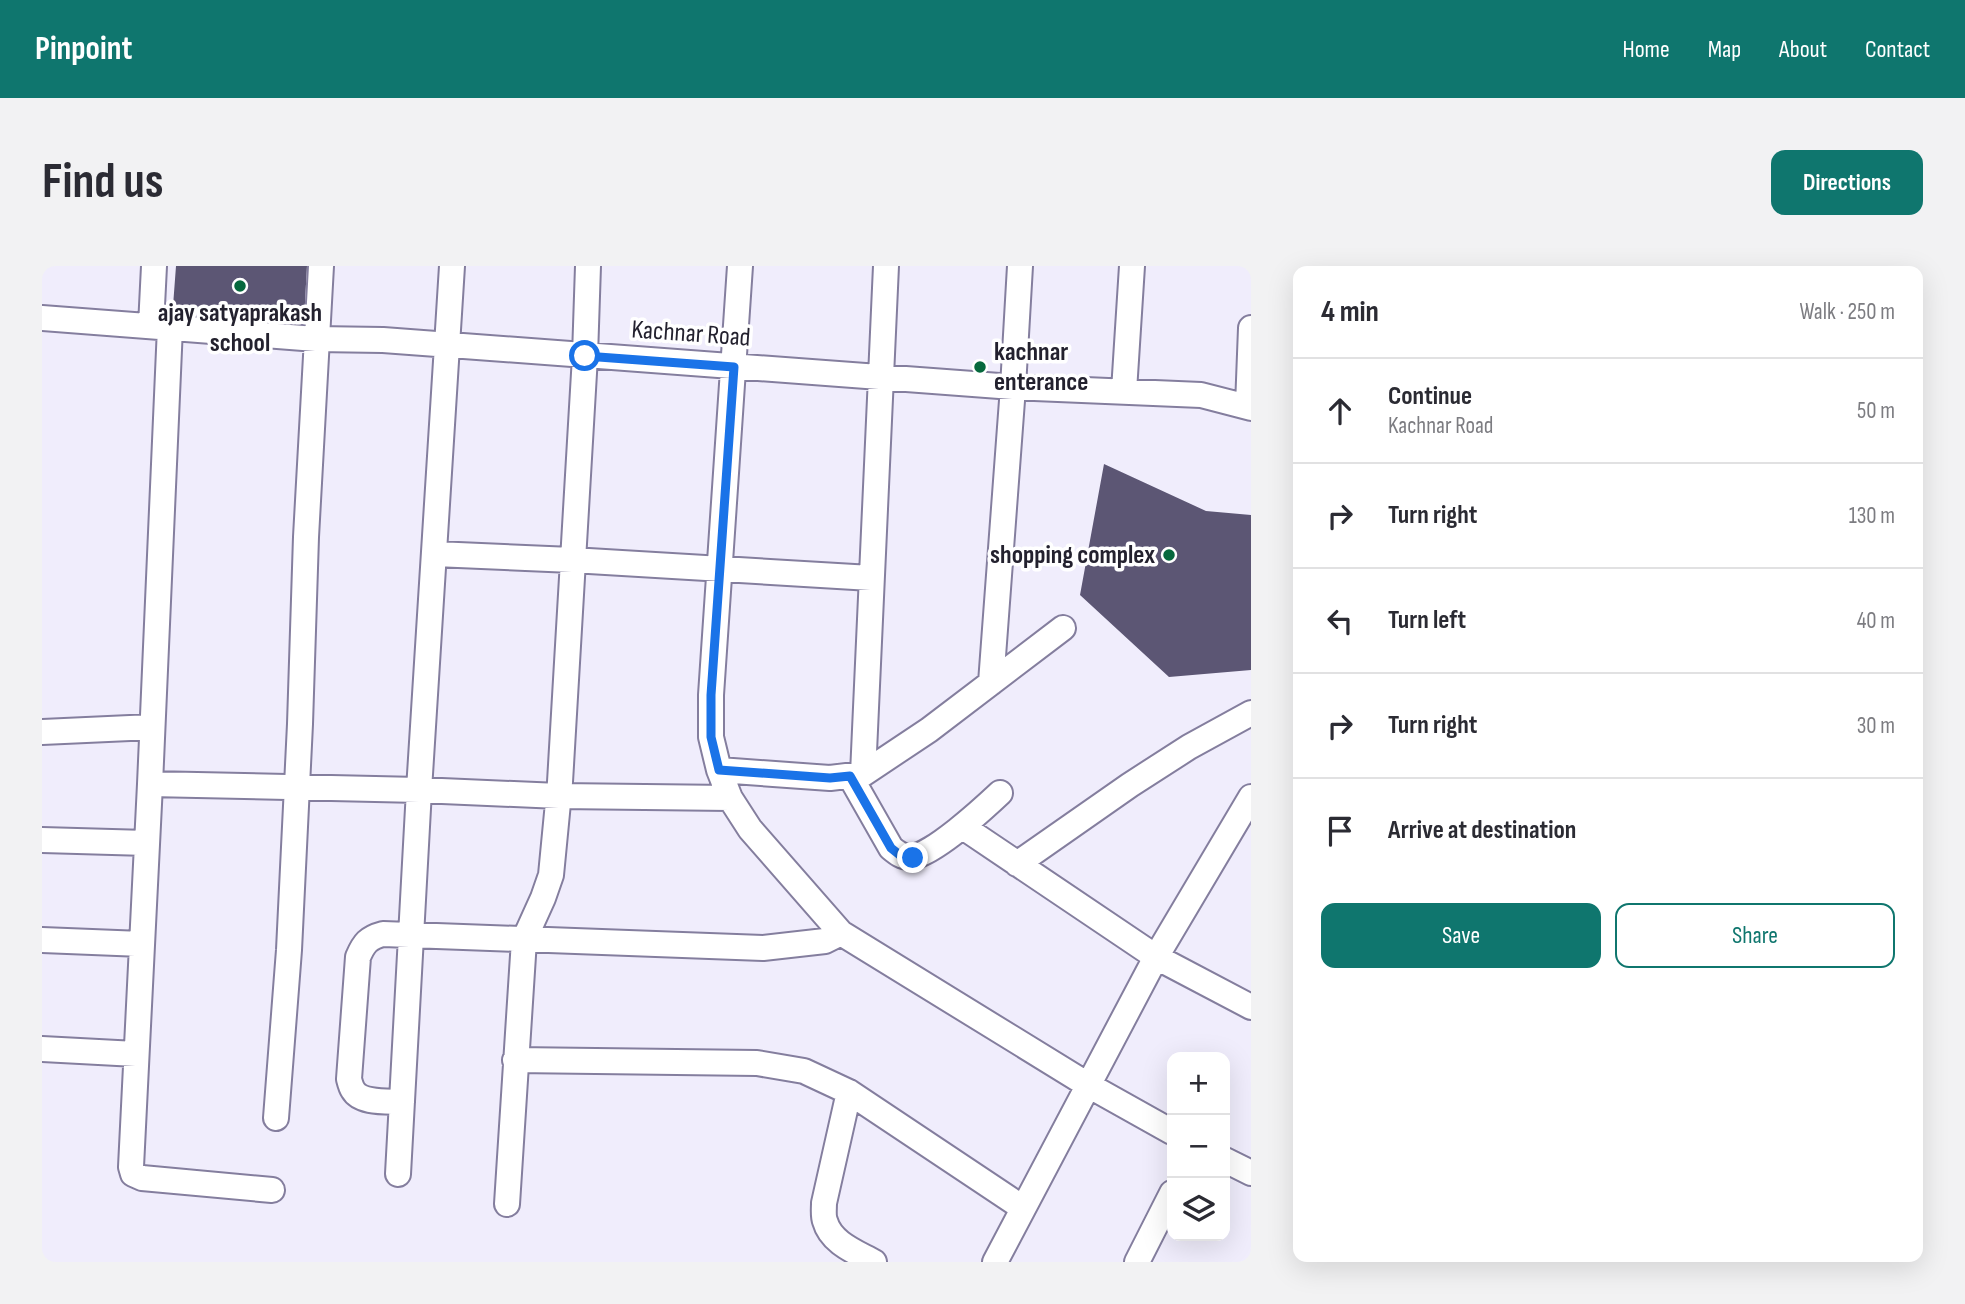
<!DOCTYPE html>
<meta charset="utf-8">
<style>
body{margin:0;font-family:"Sofia Sans Condensed",sans-serif;background:#f2f2f3;color:#2b2b33}
.controls{position:absolute;right:21px;bottom:21px;display:grid;overflow:hidden;border-radius:14px;box-shadow:0 7px 28px #0002}
.controls button{width:63px;height:63px;display:grid;place-items:center;padding:0;border:0;border-bottom:2px solid #e1e1e2;background:#fff;color:#2b2b33;font:35px sans-serif}
.stop{position:absolute;width:21px;height:21px;margin:-16px;border:5px solid #1a73e8;border-radius:50%;background:#fff}
.stop.end{background:#1a73e8;border-color:#fff;box-shadow:0 2px 7px #0008}
.list{margin:0;padding:0;list-style:none}
h2{display:flex;justify-content:space-between;align-items:center;height:91px;margin:0;padding:0 28px;font-size:30px}
h2 small{font-size:23px;font-weight:400;color:#7c7c81}
.list li{display:grid;grid-template-columns:46px 1fr auto;gap:21px;align-items:center;box-sizing:border-box;height:105px;padding:0 28px;border-top:2px solid #e1e1e2}
.list b{display:block;font-size:26px;white-space:nowrap}
.list p{margin:0;font-size:23px;white-space:nowrap;color:#7c7c81}
.list em{font-size:23px;font-style:normal;color:#7c7c81}
.actions{display:flex;gap:14px;padding:21px 28px}
.actions a{flex:1;padding:16px 0;border:2px solid #0f766e;border-radius:14px;text-align:center;font-size:24px;color:#0f766e}
.actions .main{background:#0f766e;color:#fff}
.icon{flex:none;width:38px;height:38px;fill:none;stroke:currentColor;stroke-width:2;stroke-linecap:round;stroke-linejoin:round}
.map{position:relative;flex:none;width:1209px;height:996px;overflow:hidden;border-radius:14px}
header{display:flex;align-items:center;gap:42px;box-sizing:border-box;height:98px;padding:0 35px;background:#0f766e;color:#fff}
header strong{font-size:33px}
nav{display:flex;gap:38px;margin-inline-start:auto;font-size:24px}
.intro{display:flex;align-items:center;justify-content:space-between;box-sizing:border-box;height:168px;padding:0 42px}
h1{margin:0;font-size:49px}
.button{padding:18px 32px;border-radius:14px;background:#0f766e;color:#fff;font-size:24px;font-weight:700}
main{display:flex;gap:42px;padding:0 42px}
aside{flex:1;background:#fff;border-radius:14px;box-shadow:0 7px 28px #0002}
.map>svg:first-child{display:block}
.building{fill:#5c5674}
.lines{fill:none;stroke-linecap:round;stroke-linejoin:round}
.minor-casing{stroke:#847e9e;stroke-width:28}
.minor{stroke:#fff;stroke-width:24}
.route{stroke:#1a73e8;stroke-width:9}
.poi-dot{fill:#06683d;stroke:#fff;stroke-width:2.5}
.labels{text-anchor:middle;dominant-baseline:central;stroke-width:7;stroke-linejoin:round;paint-order:stroke}
.poi-label{font-size:26px;font-weight:bold;fill:#23212e;stroke:#fff}
.street-label{font-size:26px;fill:#23212e;stroke:#fff}
</style>
<header>
<strong>Pinpoint</strong>
<nav><a>Home</a><a>Map</a><a>About</a><a>Contact</a></nav>
</header>
<div class="intro"><h1>Find us</h1><a class="button">Directions</a></div>
<main>
<div class="map">
<svg width="1209" height="996" viewBox="0 0 1209 996">
<rect width="100%" height="100%" fill="#f0edfc"/>
<path class="building" d="M 134,0 L 265,0 L 262,54 L 131,40 Z
M 1062,198 L 1164,245 L 1209,249 L 1209,404 L 1127,411 L 1038,329 Z"/>
<g class="lines">
<g class="minor-casing">
<path id="minor" d="M 698,0 L 669,429 L 669,471 L 677,504 L 688,532 L 708,563 L 799,667 L 1046,819 L 1130,866
M 0,52 L 274,73 L 341,74 L 971,121 L 1159,129 L 1209,142
M 109,60 L 112,0
M 128,61 L 108,518 L 89,901 L 91,908 L 100,912 L 230,924
M 1082,125 L 1090,0
M 1206,140 L 1209,62
M 393,288 L 530,294 L 829,312
M 949,417 L 971,121 L 978,0
M 0,466 L 110,461
M 677,504 L 788,512 L 821,508 L 887,464 L 1021,362
M 821,508 L 844,0
M 808,510 L 849,582 C 855,587 860,591 868,591 C 889,591 942,542 958,527
M 108,518 L 377,524 L 517,530 L 688,532
M 921,561 L 1114,691 L 1209,741
M 0,574 L 105,577
M 975,598 L 1088,519 L 1147,481 L 1209,447
M 0,674 L 100,678
M 0,783 L 94,788
M 473,794 L 715,797 L 762,805 L 807,826 L 981,942
M 807,826 L 782,937 C 782,943 781,950 783,955 C 789,977 814,986 832,996
M 360,836 C 346,835 319,838 311,824 C 309,821 308,817 307,813 L 316,691 C 322,677 326,672 341,668 L 721,682 L 783,675 L 799,667
M 234,852 L 247,684 L 258,458 L 264,271 L 279,0
M 1183,894 L 1209,907
M 356,908 L 377,524 L 410,0
M 465,938 L 482,674 L 501,632 L 509,609 L 518,516 L 543,90 L 546,0
M 953,996 L 1114,691 L 1209,531
M 1095,996 L 1130,927"/>
</g>
<use href="#minor" class="minor"/>
</g>
<g class="lines">
<path class="route" d="M 543,90 L 692,101 L 669,429 L 669,471 L 677,504 L 788,512 L 808,510 L 849,582 L 859,590 L 871,592"/>
</g>
<g class="poi-dot">
<circle cx="198" cy="20" r="7"/>
<circle cx="938" cy="101" r="7"/>
<circle cx="1127" cy="289" r="7"/>
</g>
<g class="labels">
<g class="poi-label">
<text x="198" y="47">ajay satyaprakash<tspan x="198" dy="30">school</tspan></text>
<text x="952" y="86" text-anchor="start">kachnar<tspan x="952" dy="30">enterance</tspan></text>
<text x="1113" y="289" text-anchor="end">shopping complex</text>
</g>
<g class="street-label">
<text transform="translate(649 68) rotate(4)">Kachnar Road</text>
</g>
</g>
</svg>
<div class="controls">
<button>+</button>
<button>−</button>
<button><svg class="icon" aria-label="layers" viewBox="0 0 24 24"><path d="M12 4l9 5-9 5-9-5zM3 14l9 5 9-5"/></svg></button>
</div>
<div class="stop" style="left:543px;top:90px"></div>
<div class="stop end" style="left:871px;top:592px"></div>
</div>
<aside>
<h2>4 min<small>Walk · 250 m</small></h2>
<ul class="list">
<li><svg class="icon" aria-label="ahead" viewBox="0 0 24 24"><path d="M12 20V5M6 11l6-6 6 6"/></svg><div><b>Continue</b><p>Kachnar Road</p></div><em>50 m</em></li>
<li><svg class="icon" aria-label="right" viewBox="0 0 24 24"><path d="M7 20v-9h11M14 6l5 5-5 5"/></svg><div><b>Turn right</b></div><em>130 m</em></li>
<li><svg class="icon" aria-label="left" viewBox="0 0 24 24"><path d="M17 20v-9H6M10 6l-5 5 5 5"/></svg><div><b>Turn left</b></div><em>40 m</em></li>
<li><svg class="icon" aria-label="right" viewBox="0 0 24 24"><path d="M7 20v-9h11M14 6l5 5-5 5"/></svg><div><b>Turn right</b></div><em>30 m</em></li>
<li><svg class="icon" aria-label="arrive" viewBox="0 0 24 24"><path d="M6 21V4h12l-3 4 3 4H6"/></svg><div><b>Arrive at destination</b></div></li>
</ul>
<div class="actions"><a class="main">Save</a><a>Share</a></div>
</aside>
</main>
